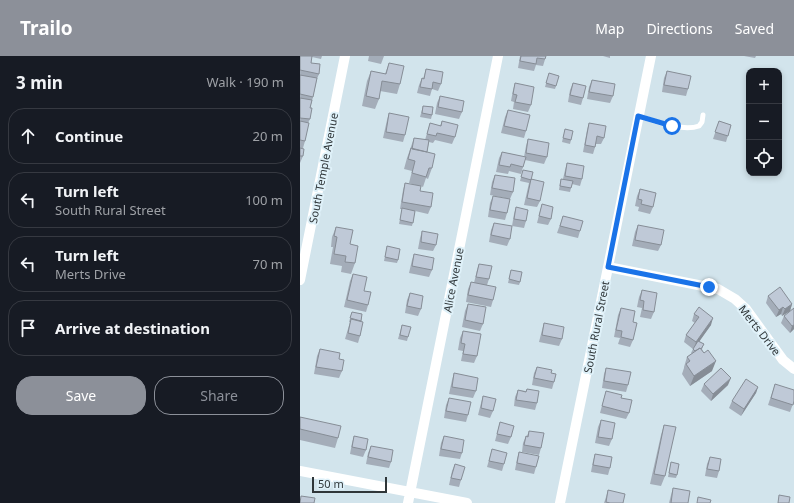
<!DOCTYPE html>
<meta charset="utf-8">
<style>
body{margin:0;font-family:"Noto Sans",sans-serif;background:#20242c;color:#f1f3f6}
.controls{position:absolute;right:12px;top:12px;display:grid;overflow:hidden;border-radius:8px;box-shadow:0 2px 6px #0003}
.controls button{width:36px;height:36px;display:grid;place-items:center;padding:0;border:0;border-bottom:1px solid #363941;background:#171b24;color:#f1f3f6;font:20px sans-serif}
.scale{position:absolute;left:12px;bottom:10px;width:75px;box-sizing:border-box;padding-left:4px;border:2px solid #2f3639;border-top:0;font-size:11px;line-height:14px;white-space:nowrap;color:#2f3639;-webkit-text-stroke:3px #dff1f9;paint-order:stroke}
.stop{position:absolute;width:12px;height:12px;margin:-9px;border:3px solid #1a73e8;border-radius:50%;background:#fff}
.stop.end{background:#1a73e8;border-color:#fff;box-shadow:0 1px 4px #0008}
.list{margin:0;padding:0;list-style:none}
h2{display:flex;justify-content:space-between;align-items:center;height:52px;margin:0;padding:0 16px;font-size:17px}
h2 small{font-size:13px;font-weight:400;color:#9ea1a6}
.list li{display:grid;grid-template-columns:26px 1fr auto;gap:12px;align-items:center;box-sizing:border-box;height:56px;margin:0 8px 8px;padding:0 8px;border:1px solid #363941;border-radius:16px}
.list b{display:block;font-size:15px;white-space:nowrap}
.list p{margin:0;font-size:13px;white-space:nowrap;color:#9ea1a6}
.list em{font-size:13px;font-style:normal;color:#9ea1a6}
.actions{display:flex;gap:8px;padding:12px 16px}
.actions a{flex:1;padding:9px 0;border:1px solid #8c9099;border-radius:16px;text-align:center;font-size:14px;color:#8c9099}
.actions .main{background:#8c9099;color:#fff}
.icon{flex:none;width:22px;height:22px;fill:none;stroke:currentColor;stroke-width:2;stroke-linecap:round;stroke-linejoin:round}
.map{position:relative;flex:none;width:494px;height:447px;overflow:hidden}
header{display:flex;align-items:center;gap:24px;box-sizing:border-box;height:56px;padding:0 20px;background:#8c9099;color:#fff}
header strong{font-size:19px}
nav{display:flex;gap:22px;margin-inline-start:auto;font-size:14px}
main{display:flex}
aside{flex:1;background:#171b24}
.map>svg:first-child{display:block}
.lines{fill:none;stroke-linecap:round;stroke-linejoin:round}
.lane{stroke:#fff;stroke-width:5}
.street{stroke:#fff;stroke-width:10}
.wall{fill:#a4adb9}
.shaded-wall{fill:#868d96}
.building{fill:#bfc9d7;stroke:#868d96}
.route{stroke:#1a73e8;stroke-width:5}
.labels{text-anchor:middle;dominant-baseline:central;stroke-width:4;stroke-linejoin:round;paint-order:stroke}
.street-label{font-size:11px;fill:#2f3639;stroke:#dff1f9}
</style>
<header>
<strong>Trailo</strong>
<nav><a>Map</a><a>Directions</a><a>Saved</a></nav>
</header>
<main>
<aside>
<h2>3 min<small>Walk · 190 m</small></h2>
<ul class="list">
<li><svg class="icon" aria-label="ahead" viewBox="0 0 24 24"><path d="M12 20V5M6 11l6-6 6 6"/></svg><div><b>Continue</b></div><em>20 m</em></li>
<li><svg class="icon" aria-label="left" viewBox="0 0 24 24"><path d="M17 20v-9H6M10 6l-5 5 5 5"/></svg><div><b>Turn left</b><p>South Rural Street</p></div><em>100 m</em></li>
<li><svg class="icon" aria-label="left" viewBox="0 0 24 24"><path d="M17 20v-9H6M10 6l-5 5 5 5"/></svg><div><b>Turn left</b><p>Merts Drive</p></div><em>70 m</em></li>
<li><svg class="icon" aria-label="arrive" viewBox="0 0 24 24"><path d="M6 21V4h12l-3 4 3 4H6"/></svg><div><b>Arrive at destination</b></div></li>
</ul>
<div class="actions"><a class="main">Save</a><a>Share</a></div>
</aside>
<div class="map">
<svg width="494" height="447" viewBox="0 0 494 447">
<rect width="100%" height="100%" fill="#d2e4ec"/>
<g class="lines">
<path class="lane" d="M 338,60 C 355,65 382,76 399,70 L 402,66 L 403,59"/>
<path class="street" d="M 308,211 L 418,233 L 435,243 L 446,253 L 483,304 L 494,313
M 0,224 L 45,0
M 0,415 L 167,447
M 108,447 L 198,0
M 260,447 L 351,0"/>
</g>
<path class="wall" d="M 0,0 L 22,0 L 21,3 L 12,1 L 11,7 L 19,18 L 17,23 L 13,41 L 12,45 L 10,52 L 10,63 L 8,67 L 5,85 L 3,92 L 0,92 Z
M 69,0 L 84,0 L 81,8 L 68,5 Z
M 220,0 L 246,0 L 243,10 L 236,9 L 234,15 L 218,12 Z
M 303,0 L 310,0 L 310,2 Z
M 444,0 L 456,0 L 455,2 Z
M 89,7 L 100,28 L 97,38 L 80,35 L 79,43 L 75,53 L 62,50 L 67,25 L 71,15 L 85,18 Z
M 126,13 L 141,28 L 138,35 L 132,33 L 130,40 L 117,37 L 119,29 L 122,22 L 123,23 Z
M 367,15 L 388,33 L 386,40 L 362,36 L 364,22 Z
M 249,17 L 256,30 L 255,33 L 245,31 Z
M 292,24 L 313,40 L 310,47 L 287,43 L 289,31 Z
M 215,27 L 231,49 L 228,56 L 213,53 L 214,46 L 211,45 L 213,34 Z
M 273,27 L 283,42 L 281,49 L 268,46 L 270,34 Z
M 140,40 L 162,56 L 159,63 L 135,58 L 137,47 Z
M 123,50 L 132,59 L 131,63 L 120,61 Z
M 208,54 L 226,75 L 224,82 L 201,77 L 205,61 Z
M 89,57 L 105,79 L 103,86 L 83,82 L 87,64 Z
M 142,65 L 155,81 L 152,88 L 135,84 L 133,87 L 129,86 L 127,96 L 132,112 L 128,123 L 126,122 L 123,131 L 121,130 L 120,135 L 131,151 L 128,158 L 115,155 L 112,170 L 99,168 L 102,153 L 100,153 L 103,134 L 105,127 L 118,130 L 109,127 L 112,115 L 104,113 L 107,102 L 114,82 L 125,84 L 130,67 L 140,70 Z
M 419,65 L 431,69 L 426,86 L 413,83 Z
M 289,67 L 304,82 L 301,88 L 296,88 L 293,98 L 283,96 L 287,74 Z
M 265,73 L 271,84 L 270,88 L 262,86 Z
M 228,83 L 247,101 L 244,108 L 225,104 L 221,118 L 209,115 L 208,118 L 196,116 L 199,102 L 202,96 L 224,101 L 226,90 Z
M 0,92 L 3,100 L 0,107 Z
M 267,107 L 282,123 L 280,130 L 272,128 L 270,136 L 259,134 L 260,127 L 261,123 L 263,123 L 265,114 Z
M 223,114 L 231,123 L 240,145 L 237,151 L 224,149 L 229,127 L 220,125 Z
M 195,119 L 213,136 L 210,143 L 190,139 L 192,126 Z
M 340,133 L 353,151 L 350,158 L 338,155 L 339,151 L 335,150 L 337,140 Z
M 193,140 L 207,157 L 205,164 L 188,161 L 190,147 Z
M 242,148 L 251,163 L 248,169 L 237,167 L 240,155 Z
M 216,151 L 226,165 L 224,172 L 212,170 L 214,158 Z
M 263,160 L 280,175 L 278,182 L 257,177 Z
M 194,167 L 210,183 L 207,190 L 189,186 L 191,174 Z
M 338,169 L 361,189 L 358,195 L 332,190 L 335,176 Z
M 36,171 L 50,188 L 55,207 L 51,218 L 41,216 L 42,210 L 30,208 L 33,191 L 31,191 L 32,181 Z
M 122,175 L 136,189 L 133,195 L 118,193 L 120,182 Z
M 87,190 L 98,204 L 97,207 L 84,205 Z
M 114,198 L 132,214 L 129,221 L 109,217 L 112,204 Z
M 179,208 L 189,223 L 187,229 L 193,244 L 191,251 L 166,246 L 168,233 L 171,226 L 174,227 L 177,214 Z
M 211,214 L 220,226 L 219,229 L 208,227 Z
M 53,218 L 64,235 L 68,249 L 66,256 L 44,251 L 50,225 Z
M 342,234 L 354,256 L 351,263 L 340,261 L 342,252 L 337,251 L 339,241 Z
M 110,237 L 121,253 L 118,260 L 105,257 L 107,244 Z
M 468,240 L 492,248 L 490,255 L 482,260 L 481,258 L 476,261 L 466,247 Z
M 168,248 L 183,268 L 180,275 L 162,271 L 165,255 Z
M 321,252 L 333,266 L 333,284 L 330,291 L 318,288 L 320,282 L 314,281 L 318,259 Z
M 494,252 L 494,273 L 490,277 L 481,267 L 484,260 Z
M 52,256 L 62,258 L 61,266 L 60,280 L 58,287 L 45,283 L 50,266 L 49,266 Z
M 394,258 L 411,269 L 399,285 L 404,288 L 402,293 L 412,315 L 390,330 L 382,318 L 384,312 L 384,311 L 387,301 L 392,297 L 391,297 L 393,293 L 384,286 L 386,279 L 395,267 L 392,265 Z
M 244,267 L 262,283 L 259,290 L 239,286 L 242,274 Z
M 102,269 L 108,281 L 107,285 L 98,283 Z
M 163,275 L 177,300 L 174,307 L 161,305 L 163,295 L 158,294 L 160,282 Z
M 20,293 L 39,303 L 42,315 L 39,322 L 14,318 L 17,300 Z
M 237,311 L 251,317 L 254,326 L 252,333 L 232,329 L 234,317 Z
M 306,312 L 328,329 L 326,336 L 302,332 L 304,318 Z
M 154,317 L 176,335 L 173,342 L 149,338 L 152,324 Z
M 404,328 L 428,329 L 411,345 L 401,335 Z
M 475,328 L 494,345 L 490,356 L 468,349 Z
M 458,331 L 456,337 L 441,360 L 429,352 L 432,345 Z
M 227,333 L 237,347 L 235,354 L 214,350 L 215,341 L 218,334 L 226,335 Z
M 306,335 L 321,342 L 329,357 L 326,363 L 300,357 L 304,342 Z
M 183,340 L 193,355 L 190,362 L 178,359 L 181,347 Z
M 149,342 L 168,359 L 166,366 L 144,362 L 146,349 Z
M 0,361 L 38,382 L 35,392 L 0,384 Z
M 301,364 L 312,383 L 309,390 L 295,387 L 298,371 Z
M 200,366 L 211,381 L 208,388 L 195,385 Z
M 364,369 L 365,420 L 361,430 L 350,428 L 361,379 Z
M 229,375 L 241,392 L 239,399 L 222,396 L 223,387 L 226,380 L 227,380 Z
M 54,380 L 66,394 L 63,401 L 50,398 L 52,387 Z
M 144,380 L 162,397 L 160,403 L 139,400 L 141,387 Z
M 71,390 L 91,406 L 89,412 L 66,408 L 68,397 Z
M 192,393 L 204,408 L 202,415 L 187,411 Z
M 219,396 L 236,411 L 234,418 L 215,414 L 217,403 Z
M 295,398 L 310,412 L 308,419 L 291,416 L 293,405 Z
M 410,401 L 419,415 L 417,422 L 405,420 L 407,408 Z
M 371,406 L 377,419 L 376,422 L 368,421 Z
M 155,408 L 161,424 L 159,431 L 149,429 L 152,415 Z
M 373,432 L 388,447 L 369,447 L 371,439 Z
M 308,434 L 323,447 L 304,447 L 306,441 Z"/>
<path class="shaded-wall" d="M 492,248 L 490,255 L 482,260 L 485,253 Z
M 483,251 L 481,258 L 476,261 L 479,254 Z
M 413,262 L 411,269 L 394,293 L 396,286 Z
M 494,269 L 494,273 L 490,277 L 492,270 Z
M 416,305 L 412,315 L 390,330 L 394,320 Z
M 431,322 L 428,329 L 411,345 L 413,338 Z
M 458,331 L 456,337 L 441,360 L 444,353 Z"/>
<path class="building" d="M 0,0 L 12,0 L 11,7 L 20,8 L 19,18 L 0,14 Z
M 221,0 L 246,0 L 245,3 L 237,2 L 236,8 L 220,5 Z
M 89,7 L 104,10 L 100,28 L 82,25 L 79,43 L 66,40 L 71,15 L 86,18 Z
M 126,13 L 143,16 L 141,28 L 133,26 L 132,33 L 120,31 L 122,22 L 124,23 Z
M 367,15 L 391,20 L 388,33 L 364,29 Z
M 249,17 L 259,20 L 256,30 L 246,27 Z
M 0,19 L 17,22 L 13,41 L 0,38 Z
M 292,24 L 315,28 L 313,40 L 289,36 Z
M 215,27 L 234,31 L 231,49 L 215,46 L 217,39 L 213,38 Z
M 273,27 L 286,30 L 283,42 L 270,39 Z
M 140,40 L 164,45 L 162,56 L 138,51 Z
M 0,42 L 12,44 L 10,52 L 12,52 L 10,63 L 0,62 Z
M 123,50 L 133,51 L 132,59 L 122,57 Z
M 208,54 L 230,59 L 226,75 L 204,70 Z
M 89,57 L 109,61 L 105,79 L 86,76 Z
M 0,65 L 9,67 L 5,85 L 0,84 Z
M 142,65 L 158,69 L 155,81 L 137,77 L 136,80 L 127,78 L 130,67 L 141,70 Z
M 419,65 L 431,69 L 428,80 L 415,76 Z
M 289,67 L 306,70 L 304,82 L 297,80 L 295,91 L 285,89 Z
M 265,73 L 273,75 L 271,84 L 263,82 Z
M 114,82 L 129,84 L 127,96 L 112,93 Z
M 228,83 L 249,87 L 247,101 L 226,97 Z
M 0,92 L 4,93 L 3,100 L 0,100 Z
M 111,92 L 135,98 L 132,112 L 129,112 L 126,121 L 112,117 L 115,105 L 108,103 Z
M 202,96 L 226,101 L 223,111 L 211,108 L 210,111 L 199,109 Z
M 267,107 L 284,110 L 282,123 L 265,120 Z
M 223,114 L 233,116 L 231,124 L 221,121 Z
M 195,119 L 215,122 L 213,136 L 192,132 Z
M 231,123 L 244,126 L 240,145 L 227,142 Z
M 261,123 L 273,125 L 271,132 L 260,130 Z
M 105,127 L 121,130 L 120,135 L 133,137 L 131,151 L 102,146 Z
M 340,133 L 356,137 L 353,151 L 341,148 L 342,144 L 338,143 Z
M 193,140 L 210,143 L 207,157 L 190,154 Z
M 242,148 L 253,151 L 251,163 L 239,160 Z
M 216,151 L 228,154 L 226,165 L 214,163 Z
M 102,152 L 115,155 L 113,167 L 100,164 Z
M 263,160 L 283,165 L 280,175 L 260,170 Z
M 194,167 L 212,170 L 210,183 L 191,179 Z
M 338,169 L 364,174 L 361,189 L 335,184 Z
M 36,171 L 53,174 L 50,188 L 58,190 L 55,207 L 45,206 L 46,200 L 34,198 L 37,181 L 34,180 Z
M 122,175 L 138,178 L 136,189 L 121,186 Z
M 87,190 L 100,193 L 98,204 L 85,201 Z
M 114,198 L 134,202 L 132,214 L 112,210 Z
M 179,208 L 192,210 L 189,223 L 176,221 Z
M 211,214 L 222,216 L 220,226 L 209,223 Z
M 53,218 L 67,221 L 64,235 L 71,236 L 68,249 L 47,244 Z
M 171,226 L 196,231 L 193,244 L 168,239 Z
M 480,231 L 492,248 L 485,253 L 483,251 L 479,254 L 468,240 Z
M 342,234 L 357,237 L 354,256 L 343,254 L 344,245 L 340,244 Z
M 110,237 L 123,240 L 121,253 L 107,250 Z
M 168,248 L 186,251 L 183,268 L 165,264 Z
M 399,251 L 413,262 L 396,286 L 386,279 L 399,261 L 394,258 Z
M 321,252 L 335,255 L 333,266 L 337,267 L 333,284 L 321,281 L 322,275 L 316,274 Z
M 494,252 L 494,269 L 492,270 L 484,260 Z
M 52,256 L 62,258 L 61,265 L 50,262 Z
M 51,263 L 63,266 L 60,280 L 48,277 Z
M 244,267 L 264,271 L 262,283 L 242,279 Z
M 102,269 L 111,271 L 108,281 L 100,279 Z
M 163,275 L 181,278 L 177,300 L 163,298 L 165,288 L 161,287 Z
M 398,285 L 404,288 L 401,293 L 400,292 L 395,295 L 393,293 Z
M 400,292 L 404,297 L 408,294 L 416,305 L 394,320 L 386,308 L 390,305 L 387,301 Z
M 20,293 L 40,297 L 39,303 L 44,304 L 42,315 L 16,311 Z
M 237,311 L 252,314 L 251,317 L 256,318 L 254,326 L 234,322 Z
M 306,312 L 331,316 L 328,329 L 304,325 Z
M 421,312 L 431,322 L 413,338 L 404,328 Z
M 154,317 L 178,322 L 176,335 L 152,331 Z
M 446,323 L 458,331 L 444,353 L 432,345 Z
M 475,328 L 494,334 L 494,345 L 493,349 L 471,342 Z
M 227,333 L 239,335 L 237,347 L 216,344 L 218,334 L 226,336 Z
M 306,335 L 322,339 L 321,342 L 332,344 L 329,357 L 302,350 Z
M 183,340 L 196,343 L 193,355 L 181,352 Z
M 149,342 L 171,346 L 168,359 L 146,355 Z
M 0,361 L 41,370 L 38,382 L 0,373 Z
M 301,364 L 315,367 L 312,383 L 298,381 Z
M 200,366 L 214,370 L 211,381 L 197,378 Z
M 364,369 L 376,371 L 365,420 L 354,418 Z
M 229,375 L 244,377 L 241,392 L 224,389 L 226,380 L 228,381 Z
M 54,380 L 68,383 L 66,394 L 52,391 Z
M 144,380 L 164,384 L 162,397 L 141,393 Z
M 71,390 L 93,394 L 91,406 L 68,401 Z
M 192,393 L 207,397 L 204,408 L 189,405 Z
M 219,396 L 239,400 L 236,411 L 217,407 Z
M 295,398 L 312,401 L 310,412 L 293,409 Z
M 410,401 L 421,403 L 419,415 L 407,413 Z
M 371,406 L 379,408 L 377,419 L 369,417 Z
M 155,408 L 165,411 L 161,424 L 151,422 Z
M 373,432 L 390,435 L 388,447 L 371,447 Z
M 308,434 L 325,438 L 323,447 L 310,447 L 306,446 Z
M 479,439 L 490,441 L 489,447 L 478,447 Z
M 1,440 L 15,442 L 14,447 L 0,447 Z
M 398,441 L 411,444 L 410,447 L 397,447 Z"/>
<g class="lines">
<path class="route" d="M 372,70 L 338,60 L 308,211 L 409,231"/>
</g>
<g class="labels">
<g class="street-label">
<text transform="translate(23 112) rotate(-79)">South Temple Avenue</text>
<text transform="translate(153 224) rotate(-79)">Alice Avenue</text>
<text transform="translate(296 271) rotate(-79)">South Rural Street</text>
<text transform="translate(460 274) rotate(52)">Merts Drive</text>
</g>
</g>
</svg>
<div class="controls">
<button>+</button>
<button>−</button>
<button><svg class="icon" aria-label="locate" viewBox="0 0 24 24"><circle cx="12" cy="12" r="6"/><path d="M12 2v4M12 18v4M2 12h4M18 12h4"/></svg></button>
</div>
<div class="scale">50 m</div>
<div class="stop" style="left:372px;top:70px"></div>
<div class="stop end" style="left:409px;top:231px"></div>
</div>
</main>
